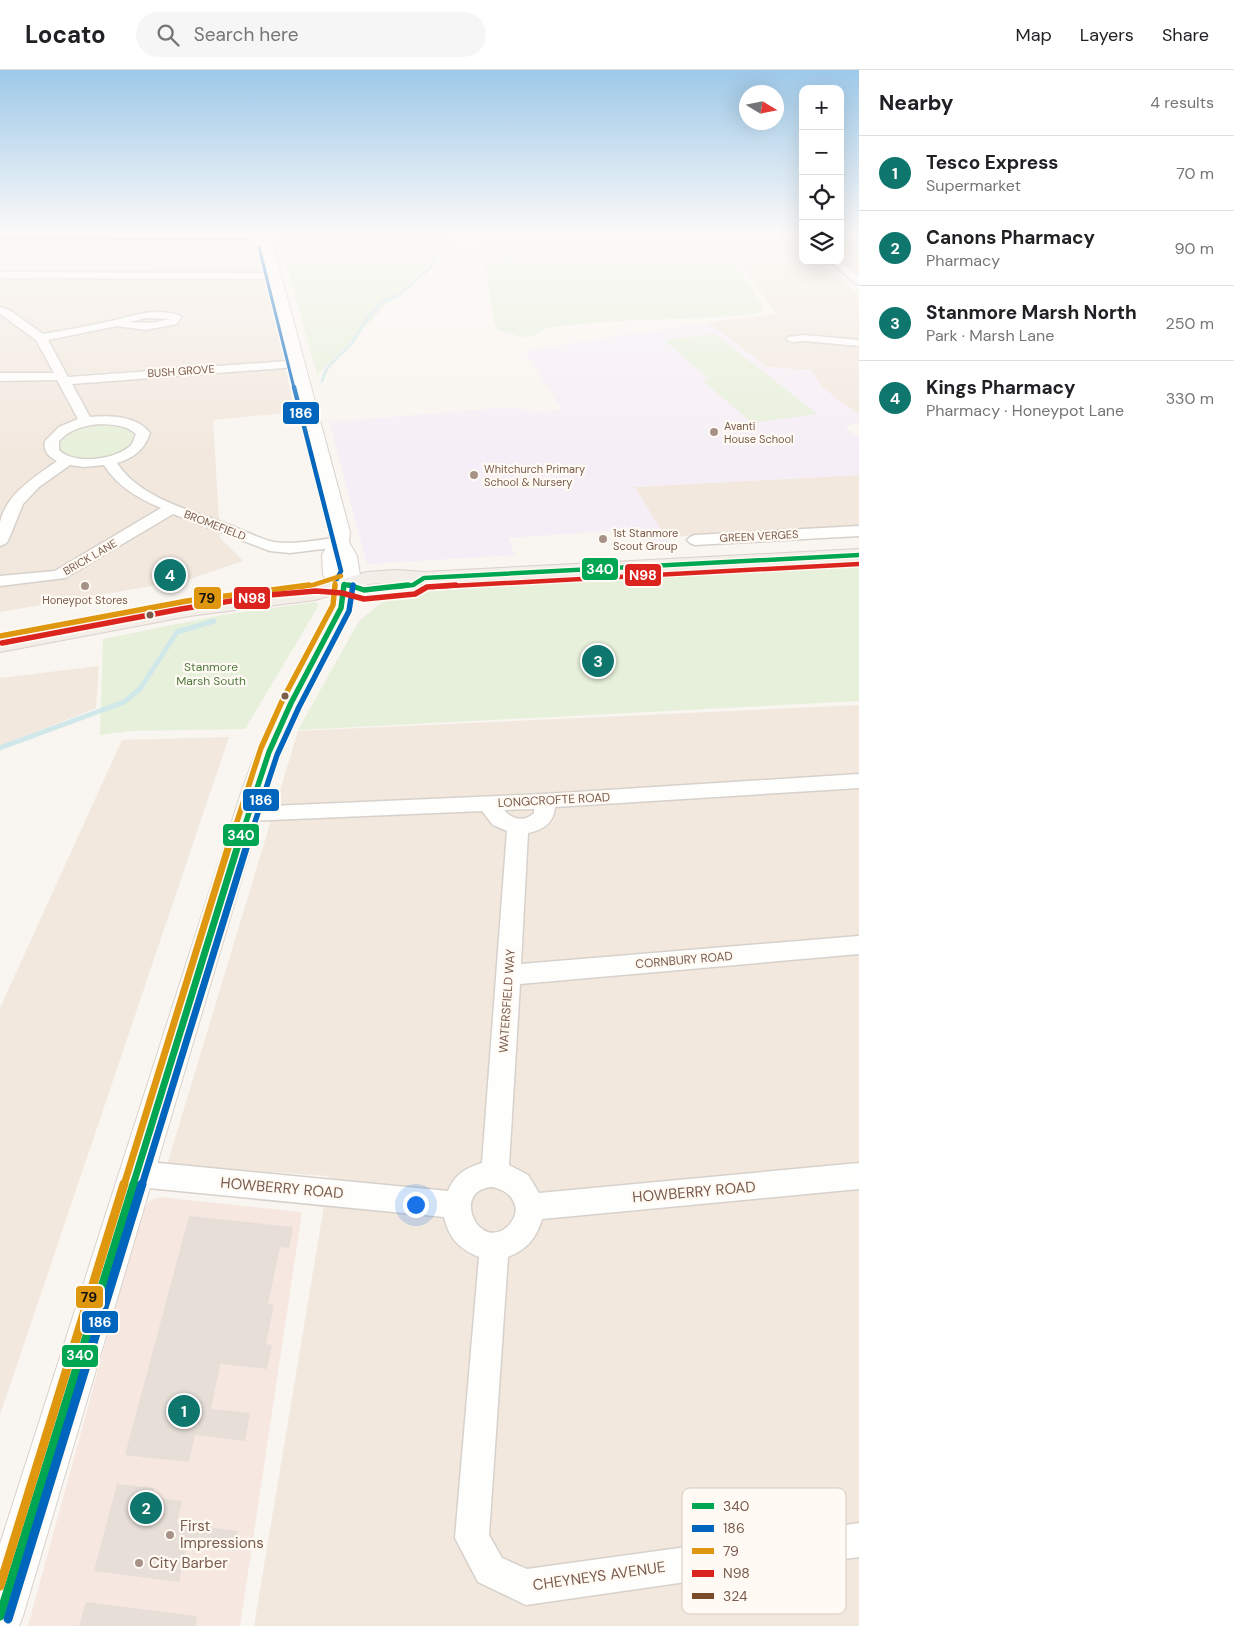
<!DOCTYPE html>
<meta charset="utf-8">
<style>
body{margin:0;font-family:"DM Sans",sans-serif;background:#f6f6f6;color:#202124}
.controls{position:absolute;right:15px;top:15px;display:grid;overflow:hidden;border-radius:10px;box-shadow:0 5px 20px #0002}
.controls button{width:45px;height:45px;display:grid;place-items:center;padding:0;border:0;border-bottom:1px solid #e0e0e0;background:#fff;color:#202124;font:25px sans-serif}
.compass{position:absolute;left:739px;top:15px;width:45px;height:45px;border-radius:50%;background:#fff;box-shadow:0 5px 20px #0002;rotate:100deg}
.you{position:absolute;left:415px;top:1134px;width:18px;height:18px;margin:-12px;border:4px solid #fff;border-radius:50%;background:#1a73e8;box-shadow:0 0 0 8px #1a73e833}
.badge{display:grid;place-items:center;width:32px;height:32px;border-radius:50%;background:#0f766e;color:#fff;font-size:16px;font-weight:700}
.pin{position:absolute;translate:-50% -50%;border:2px solid #fff;box-shadow:0 1px 5px #0006}
.list{margin:0;padding:0;list-style:none}
h2{display:flex;justify-content:space-between;align-items:center;height:65px;margin:0;padding:0 20px;font-size:21px}
h2 small{font-size:16px;font-weight:400;color:#757577}
.list li{display:grid;grid-template-columns:32px 1fr auto;gap:15px;align-items:center;box-sizing:border-box;height:75px;padding:0 20px;border-top:1px solid #e0e0e0}
.list b{display:block;font-size:19px;white-space:nowrap}
.list p{margin:0;font-size:16px;white-space:nowrap;color:#757577}
.list em{font-size:16px;font-style:normal;color:#757577}
.icon{flex:none;width:28px;height:28px;fill:none;stroke:currentColor;stroke-width:2;stroke-linecap:round;stroke-linejoin:round}
.map{position:relative;flex:none;width:859px;height:1556px;overflow:hidden}
header{display:flex;align-items:center;gap:30px;box-sizing:border-box;height:70px;padding:0 25px;background:#fff;border-bottom:1px solid #e0e0e0}
header strong{font-size:24px}
nav{display:flex;gap:28px;margin-inline-start:auto;font-size:18px}
.search{width:350px;height:45px;background:#f6f6f6;display:flex;align-items:center;gap:12px;box-sizing:border-box;padding:0 18px;border-radius:28px;color:#757577;font-size:19px}
main{display:flex}
aside{flex:1;background:#fff}
.map>svg:first-child{display:block}
.residential{fill:#f2e8de}
.commercial{fill:#f6e8e1}
.education{fill:#f6eef6}
.green{fill:#e7f0db}
.lines{fill:none;stroke-linecap:round;stroke-linejoin:round}
.stream-far1{stroke:#d0e8ea;stroke-width:3}
.stream{stroke:#d0e8ea;stroke-width:5}
.building{fill:#e6ded7}
.minor-casing{stroke:#d7d1cb;stroke-width:3}
.tertiary-casing{stroke:#d7d1cb;stroke-width:2}
.secondary-casing{stroke:#d9d2cb;stroke-width:2}
.primary-casing{stroke:#dad1cc;stroke-width:2}
.minor{fill:#fefefd;fill-rule:evenodd}
.tertiary{fill:#fefefd;fill-rule:evenodd}
.secondary{fill:#fefefd;fill-rule:evenodd}
.primary{fill:#f3eee8;fill-rule:evenodd}
.bus-1-far3-casing{stroke:#fffaf3;stroke-width:7}
.bus-1-far2-casing{stroke:#fffaf3;stroke-width:9}
.bus-1-far1-casing{stroke:#fffaf3;stroke-width:11}
.bus-1-casing{stroke:#fffaf3;stroke-width:13}
.bus-2-far4-casing{stroke:#fffaf3;stroke-width:5}
.bus-2-far3-casing{stroke:#fffaf3;stroke-width:7}
.bus-2-far2-casing{stroke:#fffaf3;stroke-width:9}
.bus-2-far1-casing{stroke:#fffaf3;stroke-width:11}
.bus-2-casing{stroke:#fffaf3;stroke-width:13}
.bus-3-far3-casing{stroke:#fffaf3;stroke-width:7}
.bus-3-far2-casing{stroke:#fffaf3;stroke-width:9}
.bus-3-far1-casing{stroke:#fffaf3;stroke-width:11}
.bus-3-casing{stroke:#fffaf3;stroke-width:13}
.bus-4-far1-casing{stroke:#fffaf3;stroke-width:7}
.bus-4-casing{stroke:#fffaf3;stroke-width:9}
.bus-5-casing{stroke:#fffaf3;stroke-width:5}
.bus-1-far3{stroke:#00a651;stroke-width:4.5}
.bus-1-far2{stroke:#00a651;stroke-width:5.5}
.bus-1-far1{stroke:#00a651;stroke-width:7}
.bus-1{stroke:#00a651;stroke-width:9}
.bus-2-far4{stroke:#0065bd;stroke-width:3}
.bus-2-far3{stroke:#0065bd;stroke-width:4.5}
.bus-2-far2{stroke:#0065bd;stroke-width:5.5}
.bus-2-far1{stroke:#0065bd;stroke-width:7}
.bus-2{stroke:#0065bd;stroke-width:9}
.bus-3-far3{stroke:#de970f;stroke-width:4.5}
.bus-3-far2{stroke:#de970f;stroke-width:5.5}
.bus-3-far1{stroke:#de970f;stroke-width:7}
.bus-3{stroke:#de970f;stroke-width:9}
.bus-4-far1{stroke:#dc241f;stroke-width:4.5}
.bus-4{stroke:#dc241f;stroke-width:5.5}
.bus-5{stroke:#7a4b2a;stroke-width:3}
.poi-dot{fill:#a69286;stroke:#fffaf3;stroke-width:2}
.bus-dot{fill:#7a5c4d;stroke:#fffaf3;stroke-width:2}
.labels{text-anchor:middle;dominant-baseline:central;stroke-width:4.5;stroke-linejoin:round;paint-order:stroke}
.far-street-label{font-size:11px;fill:#7a5c4d;stroke:#fffaf3}
.far-poi-label{font-size:11px;fill:#7a5c4d;stroke:#fffaf3;text-anchor:start}
.park-label{font-size:12px;fill:#537a41;stroke:#fffaf3}
.street-label{font-size:12px;fill:#7a5c4d;stroke:#fffaf3}
.near-street-label{font-size:15px;fill:#7a5c4d;stroke:#fffaf3}
.near-poi-label{font-size:15px;fill:#7a5c4d;stroke:#fffaf3;text-anchor:start}
.key{fill:#fffaf3;stroke:#d7cbc1;stroke-width:1}
.key-label{font-size:14px;fill:#7a5c4d}
.line-badge{stroke:#fffaf3;stroke-width:2}
.badge-label{font-size:14px;text-anchor:middle;font-weight:bold;fill:#fff}
.pale-badge-label{font-size:14px;text-anchor:middle;font-weight:bold;fill:#111}
</style>
<header>
<strong>Locato</strong>
<div class="search"><svg class="icon" aria-label="search" viewBox="0 0 24 24"><circle cx="10" cy="10" r="6"/><path d="M15 15l6 6"/></svg>Search here</div>
<nav><a>Map</a><a>Layers</a><a>Share</a></nav>
</header>
<main>
<div class="map">
<svg width="859" height="1556" viewBox="0 0 859 1556">
<rect width="100%" height="100%" fill="#f9f5f0"/>
<path class="residential" d="M 721,165 L 740,165 L 750,176 L 797,174 L 803,179 L 803,191 L 818,191 L 859,225 L 859,345 L 823,318 L 811,300 L 766,297 L 708,252 L 776,244 Z
M 840,165 L 859,165 L 859,209 L 840,191 Z
M 0,171 L 236,173 L 256,178 L 284,291 L 68,305 L 0,302 Z
M 285,297 L 295,342 L 213,350 L 220,468 L 243,491 L 187,510 L 0,542 L 0,311 L 81,313 Z
M 859,405 L 859,457 L 665,467 L 634,417 Z
M 99,596 L 96,638 L 0,676 L 0,608 Z
M 859,635 L 859,1556 L 254,1556 L 329,1106 L 167,1095 L 298,661 Z
M 229,667 L 0,1345 L 0,938 L 122,670 Z"/>
<path class="commercial" d="M 159,1127 L 302,1142 L 240,1556 L 28,1556 L 141,1143 L 149,1131 Z"/>
<path class="education" d="M 708,252 L 766,297 L 811,300 L 823,318 L 859,345 L 859,353 L 844,356 L 859,368 L 859,405 L 635,417 L 672,478 L 649,479 L 637,459 L 508,468 L 515,485 L 367,494 L 329,352 L 514,337 L 537,342 L 562,340 L 524,281 Z"/>
<path class="green" d="M 696,167 L 714,170 L 723,175 L 763,236 L 762,241 L 754,244 L 723,247 L 618,251 L 558,256 L 544,259 L 536,265 L 526,268 L 498,260 L 494,254 L 483,175 L 485,171 L 492,169 Z
M 452,169 L 317,305 L 282,177 L 297,170 Z
M 715,264 L 817,344 L 752,353 L 702,310 L 709,309 L 664,270 Z
M 93,353 L 120,354 L 136,362 L 138,368 L 129,379 L 106,388 L 93,390 L 68,387 L 56,378 L 60,366 L 68,360 Z
M 859,497 L 859,631 L 298,660 L 359,551 L 396,521 Z
M 315,532 L 319,535 L 245,659 L 130,661 L 100,665 L 103,569 L 222,545 Z"/>
<g class="lines">
<path class="stream-far1" d="M 322,311 L 327,298 L 352,273 L 367,249 L 382,232 L 399,225 L 431,197 L 436,188 L 442,180 L 459,169"/>
<path class="stream" d="M 0,678 L 124,632 L 140,619 L 177,562 L 214,551"/>
</g>
<path class="building" d="M 189,1146 L 293,1157 L 289,1178 L 280,1177 L 268,1234 L 274,1235 L 266,1274 L 272,1275 L 267,1299 L 220,1294 L 211,1339 L 250,1343 L 245,1371 L 195,1365 L 189,1392 L 125,1385 Z
M 117,1414 L 154,1418 L 152,1427 L 182,1431 L 177,1453 L 238,1461 L 234,1481 L 187,1475 L 179,1512 L 94,1501 Z
M 86,1532 L 197,1546 L 196,1556 L 79,1556 Z"/>
<g class="lines">
<g class="minor-casing">
<path id="minor" d="M 794,165 L 803,165 L 803,170 Z
M 848,165 L 859,165 L 859,178 L 848,169 Z
M 840,190 L 859,206 L 859,214 L 855,213 L 830,191 Z
M 0,202 L 275,203 L 280,206 L 275,209 L 0,208 Z
M 0,237 L 11,241 L 43,264 C 66,260 89,256 111,251 C 138,245 151,238 179,245 L 181,247 L 177,254 L 145,260 L 117,256 L 48,270 L 68,307 L 301,290 L 303,293 L 297,297 L 72,314 L 90,347 C 110,345 137,346 150,363 C 144,380 134,388 117,393 C 140,429 194,441 232,456 C 245,461 260,469 274,472 C 296,475 318,470 339,467 L 344,469 L 347,472 L 344,475 L 339,477 L 290,483 L 270,481 L 173,444 L 65,508 L 0,516 L 0,506 L 55,501 L 161,438 C 138,428 118,417 104,395 L 84,397 L 70,395 L 39,417 L 23,434 L 8,471 L 5,474 L 0,476 C 0,468 0,459 0,452 C 7,423 35,407 57,391 C 49,387 43,381 45,371 L 59,357 L 78,349 L 57,310 L 0,311 L 0,303 L 54,303 L 36,270 L 0,244 ZM 146,248 L 169,249 L 152,253 L 129,252 ZM 99,354 C 113,355 125,354 136,364 C 134,369 133,374 129,377 C 113,390 74,395 59,380 L 59,371 C 70,359 83,356 99,354 Z
M 804,265 L 859,270 L 859,276 L 804,271 L 792,272 L 786,269 L 788,267 Z
M 859,456 L 859,466 L 695,475 L 690,473 L 687,470 L 690,467 L 695,465 Z
M 859,704 L 859,718 L 555,737 C 554,753 543,760 528,763 L 521,894 L 859,866 L 859,884 L 520,914 L 509,1095 L 528,1105 L 539,1123 L 859,1093 L 859,1119 L 542,1149 C 536,1169 527,1179 508,1187 L 489,1465 L 502,1488 L 527,1499 L 859,1453 L 859,1487 L 526,1535 L 478,1512 L 455,1468 L 479,1187 C 459,1179 449,1168 444,1147 L 138,1117 L 128,1113 L 124,1104 L 128,1095 L 138,1091 L 448,1121 C 455,1104 466,1098 482,1093 L 507,761 L 493,755 L 482,741 L 248,751 L 241,749 L 238,744 L 241,739 L 248,737 L 545,724 ZM 534,739 L 534,743 C 525,752 512,750 504,740 ZM 492,1117 C 511,1120 525,1139 508,1156 C 479,1183 450,1120 492,1117 Z"/>
</g>
<g class="tertiary-casing">
<path id="tertiary" d="M 0,165 L 246,165 L 252,169 L 246,173 L 0,172 Z
M 283,165 L 455,165 L 449,169 L 288,170 L 284,169 Z
M 267,171 L 273,175 L 350,462 L 349,472 L 357,486 L 360,505 L 351,518 C 339,522 330,515 323,505 L 322,485 L 329,472 L 330,462 L 261,175 Z"/>
</g>
<g class="secondary-casing">
<path id="secondary" d="M 344,508 L 351,510 L 354,514 L 352,538 L 303,633 L 282,682 L 268,720 L 23,1546 L 19,1556 L 0,1556 L 0,1474 L 242,720 L 256,682 L 279,633 L 330,538 L 334,514 L 337,510 Z"/>
</g>
<g class="primary-casing">
<path id="primary" d="M 859,479 L 859,491 L 424,514 L 397,512 L 369,514 L 315,530 L 189,546 L 0,582 L 0,568 L 189,534 L 313,518 L 367,502 L 397,500 L 424,502 Z"/>
</g>
<use href="#minor" class="minor"/>
<use href="#tertiary" class="tertiary"/>
<use href="#secondary" class="secondary"/>
<use href="#primary" class="primary"/>
<g class="bus-1-far3-casing">
<path id="bus-1-far3" d="M 344,514 L 353,517
M 344,517 L 344,514
M 396,517 L 413,515 L 424,508 L 859,485"/>
</g>
<g class="bus-1-far2-casing">
<path id="bus-1-far2" d="M 349,515 L 364,520 L 408,515
M 238,776 L 269,682 L 291,633 L 341,538 L 344,515"/>
</g>
<g class="bus-1-far1-casing">
<path id="bus-1-far1" d="M 133,1115 L 238,775"/>
</g>
<g class="bus-1-casing">
<path id="bus-1" d="M 0,1546 L 134,1114"/>
</g>
<g class="bus-2-far4-casing">
<path id="bus-2-far4" d="M 259,177 L 294,318"/>
</g>
<g class="bus-2-far3-casing">
<path id="bus-2-far3" d="M 294,317 L 341,501 L 337,509"/>
</g>
<g class="bus-2-far2-casing">
<path id="bus-2-far2" d="M 247,776 L 277,685 L 299,637 L 349,541 L 353,515"/>
</g>
<g class="bus-2-far1-casing">
<path id="bus-2-far1" d="M 142,1115 L 247,775"/>
</g>
<g class="bus-2-casing">
<path id="bus-2" d="M 8,1549 L 142,1114"/>
</g>
<g class="bus-3-far3-casing">
<path id="bus-3-far3" d="M 299,517 L 313,515 L 341,506
M 335,517 L 335,513"/>
</g>
<g class="bus-3-far2-casing">
<path id="bus-3-far2" d="M 0,566 L 187,531 L 309,515
M 229,776 L 261,678 L 283,629 L 333,535 L 335,515"/>
</g>
<g class="bus-3-far1-casing">
<path id="bus-3-far1" d="M 124,1115 L 229,775"/>
</g>
<g class="bus-3-casing">
<path id="bus-3" d="M 0,1516 L 124,1114"/>
</g>
<g class="bus-4-far1-casing">
<path id="bus-4-far1" d="M 432,517 L 859,494"/>
</g>
<g class="bus-4-casing">
<path id="bus-4" d="M 2,573 L 181,539 L 269,525 L 316,521 L 342,523 L 364,529 L 415,524 L 427,517 L 456,515"/>
</g>
<g class="bus-5-casing">
<path id="bus-5" d="M 288,166 L 449,165
M 0,168 L 246,169"/>
</g>
<use href="#bus-1-far3" class="bus-1-far3"/>
<use href="#bus-1-far2" class="bus-1-far2"/>
<use href="#bus-1-far1" class="bus-1-far1"/>
<use href="#bus-1" class="bus-1"/>
<use href="#bus-2-far4" class="bus-2-far4"/>
<use href="#bus-2-far3" class="bus-2-far3"/>
<use href="#bus-2-far2" class="bus-2-far2"/>
<use href="#bus-2-far1" class="bus-2-far1"/>
<use href="#bus-2" class="bus-2"/>
<use href="#bus-3-far3" class="bus-3-far3"/>
<use href="#bus-3-far2" class="bus-3-far2"/>
<use href="#bus-3-far1" class="bus-3-far1"/>
<use href="#bus-3" class="bus-3"/>
<use href="#bus-4-far1" class="bus-4-far1"/>
<use href="#bus-4" class="bus-4"/>
<use href="#bus-5" class="bus-5"/>
</g>
<linearGradient id="sky" x2="0" y2="1"><stop stop-color="#9ec9e9"/><stop offset="0.43" stop-color="#fcfaf8"/><stop offset="1" stop-color="#fcfaf8" stop-opacity="0"/></linearGradient>
<rect width="859" height="383" fill="url(#sky)"/>
<g class="poi-dot">
<circle cx="714" cy="362" r="5"/>
<circle cx="474" cy="405" r="5"/>
<circle cx="603" cy="469" r="5"/>
<circle cx="85" cy="516" r="5"/>
<circle cx="170" cy="1465" r="5"/>
<circle cx="139" cy="1493" r="5"/>
</g>
<g class="bus-dot">
<circle cx="150" cy="545" r="4.5"/>
<circle cx="285" cy="626" r="4.5"/>
</g>
<g class="labels">
<g class="far-street-label">
<text transform="translate(181 301) rotate(-4)">BUSH GROVE</text>
<text transform="translate(215 455) rotate(21)">BROMEFIELD</text>
<text transform="translate(759 466) rotate(-3)">GREEN VERGES</text>
<text transform="translate(90 487) rotate(-30)">BRICK LANE</text>
</g>
<g class="far-poi-label">
<text x="724" y="356">Avanti<tspan x="724" dy="13">House School</tspan></text>
<text x="484" y="399">Whitchurch Primary<tspan x="484" dy="13">School &amp; Nursery</tspan></text>
<text x="613" y="463">1st Stanmore<tspan x="613" dy="13">Scout Group</tspan></text>
<text x="85" y="530" text-anchor="middle">Honeypot Stores</text>
</g>
<g class="park-label">
<text x="211" y="597">Stanmore<tspan x="211" dy="14">Marsh South</tspan></text>
</g>
<g class="street-label">
<text transform="translate(554 730) rotate(-3)">LONGCROFTE ROAD</text>
<text transform="translate(684 890) rotate(-5)">CORNBURY ROAD</text>
<text transform="translate(507 931) rotate(-86)">WATERSFIELD WAY</text>
</g>
<g class="near-street-label">
<text transform="translate(282 1118) rotate(5)">HOWBERRY ROAD</text>
<text transform="translate(694 1122) rotate(-5)">HOWBERRY ROAD</text>
<text transform="translate(599 1506) rotate(-8)">CHEYNEYS AVENUE</text>
</g>
<g class="near-poi-label">
<text x="180" y="1456">First<tspan x="180" dy="17">Impressions</tspan></text>
<text x="149" y="1493">City Barber</text>
</g>
</g>
<rect x="682" y="1418" width="164" height="126" rx="8" class="key"/>
<rect x="692" y="1433" width="22" height="6" fill="#00a651"/>
<rect x="692" y="1455" width="22" height="7" fill="#0065bd"/>
<rect x="692" y="1478" width="22" height="6" fill="#de970f"/>
<rect x="692" y="1500" width="22" height="7" fill="#dc241f"/>
<rect x="692" y="1523" width="22" height="6" fill="#7a4b2a"/>
<g class="key-label">
<text x="723" y="1441">340</text>
<text x="723" y="1463">186</text>
<text x="723" y="1486">79</text>
<text x="723" y="1508">N98</text>
<text x="723" y="1531">324</text>
</g>
<g class="line-badge">
<rect x="282" y="331" width="38" height="24" rx="5" fill="#0065bd"/>
<rect x="581" y="487" width="38" height="24" rx="5" fill="#00a651"/>
<rect x="624" y="493" width="38" height="24" rx="5" fill="#dc241f"/>
<rect x="233" y="516" width="38" height="24" rx="5" fill="#dc241f"/>
<rect x="193" y="516" width="29" height="24" rx="5" fill="#de970f"/>
<rect x="242" y="718" width="38" height="24" rx="5" fill="#0065bd"/>
<rect x="222" y="753" width="38" height="24" rx="5" fill="#00a651"/>
<rect x="75" y="1215" width="29" height="24" rx="5" fill="#de970f"/>
<rect x="81" y="1240" width="38" height="24" rx="5" fill="#0065bd"/>
<rect x="61" y="1274" width="38" height="24" rx="5" fill="#00a651"/>
</g>
<g class="badge-label">
<text x="301" y="348">186</text>
<text x="600" y="504">340</text>
<text x="643" y="510">N98</text>
<text x="252" y="533">N98</text>
<text x="261" y="735">186</text>
<text x="241" y="770">340</text>
<text x="100" y="1257">186</text>
<text x="80" y="1290">340</text>
</g>
<g class="pale-badge-label">
<text x="207" y="533">79</text>
<text x="89" y="1232">79</text>
</g>
</svg>
<div class="controls">
<button>+</button>
<button>−</button>
<button><svg class="icon" aria-label="locate" viewBox="0 0 24 24"><circle cx="12" cy="12" r="6"/><path d="M12 2v4M12 18v4M2 12h4M18 12h4"/></svg></button>
<button><svg class="icon" aria-label="layers" viewBox="0 0 24 24"><path d="M12 4l9 5-9 5-9-5zM3 14l9 5 9-5"/></svg></button>
</div>
<svg class="compass" viewBox="-18 -18 36 36"><path d="M0-13l5 13h-10z" fill="#e53935"/><path d="M0 13l5-13h-10z" fill="#757577"/></svg>
<div class="you"></div>
<div class="pin badge" style="left:184px;top:1341px">1</div>
<div class="pin badge" style="left:146px;top:1438px">2</div>
<div class="pin badge" style="left:598px;top:591px">3</div>
<div class="pin badge" style="left:170px;top:505px">4</div>
</div>
<aside>
<h2>Nearby<small>4 results</small></h2>
<ul class="list">
<li><span class="badge">1</span><div><b>Tesco Express</b><p>Supermarket</p></div><em>70 m</em></li>
<li><span class="badge">2</span><div><b>Canons Pharmacy</b><p>Pharmacy</p></div><em>90 m</em></li>
<li><span class="badge">3</span><div><b>Stanmore Marsh North</b><p>Park · Marsh Lane</p></div><em>250 m</em></li>
<li><span class="badge">4</span><div><b>Kings Pharmacy</b><p>Pharmacy · Honeypot Lane</p></div><em>330 m</em></li>
</ul>
</aside>
</main>
